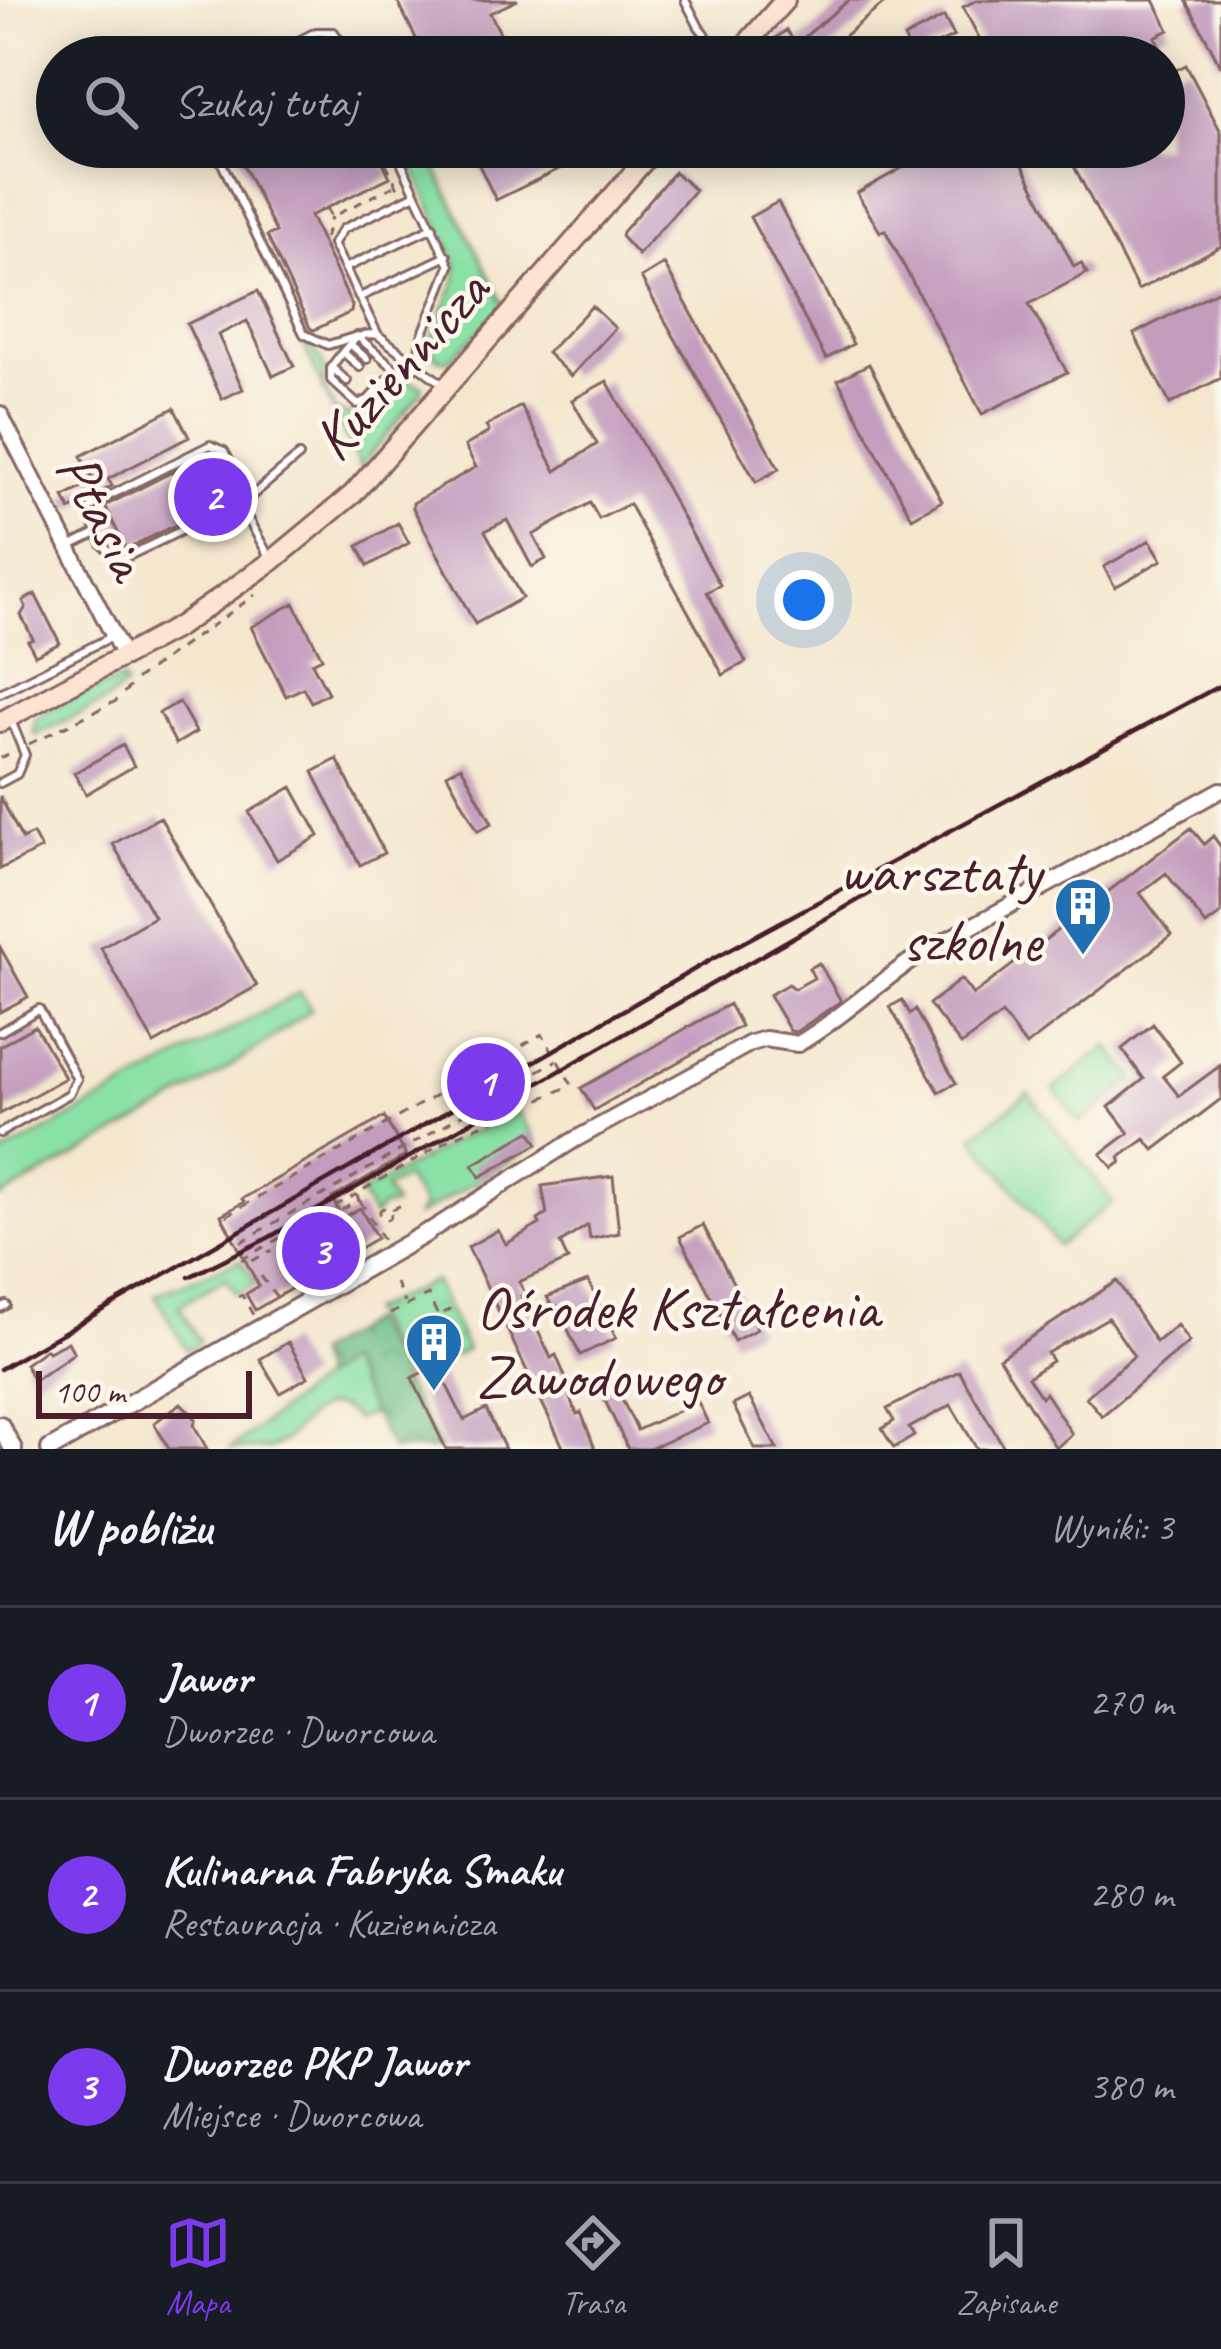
<!DOCTYPE html>
<html lang="pl">
<meta charset="utf-8">
<style>
body{margin:0;font-family:Caveat,sans-serif;background:#242831;color:#f1f3f6}
.scale{position:absolute;left:36px;bottom:30px;width:216px;box-sizing:border-box;padding-left:12px;border:6px solid #4a1f2b;border-top:0;font-size:33px;line-height:42px;white-space:nowrap;color:#4a1f2b;-webkit-text-stroke:9px #fbf7ec;paint-order:stroke}
.you{position:absolute;left:804px;top:600px;width:42px;height:42px;margin:-30px;border:9px solid #fff;border-radius:50%;background:#1a73e8;box-shadow:0 0 0 18px #1a73e833}
.badge{display:grid;place-items:center;width:78px;height:78px;border-radius:50%;background:#7c3aed;color:#fff;font-size:39px;font-weight:700}
.pin{position:absolute;translate:-50% -50%;border:6px solid #fff;box-shadow:0 3px 12px #0006}
.list{margin:0;padding:0;list-style:none}
h2{display:flex;justify-content:space-between;align-items:center;height:156px;margin:0;padding:0 48px;font-size:51px}
h2 small{font-size:39px;font-weight:400;color:#9ea1a6}
.list li{display:grid;grid-template-columns:78px 1fr auto;gap:36px;align-items:center;box-sizing:border-box;height:192px;padding:0 48px;border-top:3px solid #363941}
.list b{display:block;font-size:45px;white-space:nowrap}
.list p{margin:0;font-size:39px;white-space:nowrap;color:#9ea1a6}
.list em{font-size:39px;font-style:normal;color:#9ea1a6}
.icon{flex:none;width:66px;height:66px;fill:none;stroke:currentColor;stroke-width:2;stroke-linecap:round;stroke-linejoin:round}
.map{position:relative;flex:none;width:1221px;height:1449px;overflow:hidden}
.search{position:absolute;background:#171b24;box-shadow:0 6px 30px #0003;left:36px;right:36px;top:36px;height:132px;display:flex;align-items:center;gap:30px;box-sizing:border-box;padding:0 42px;border-radius:66px;color:#9ea1a6;font-size:45px}
.sheet{height:732px;background:#171b24}
nav{display:flex;justify-content:space-around;align-items:center;box-sizing:border-box;height:168px;border-top:3px solid #363941;background:#171b24;font-size:33px;color:#9ea1a6}
nav a{display:grid;justify-items:center;gap:6px}
nav .on{color:#7c3aed}
.map>svg:first-child{display:block}
.green{fill:#8ae1a5;stroke:#6a8068;stroke-width:3}
.forest{fill:url(#forest-crowns);stroke:#5c6f5a;stroke-width:3}
.park{fill:url(#park-crowns);stroke:#6a8068;stroke-width:3}
.building{fill:#c29dbe}
.lines{fill:none;stroke-linecap:round;stroke-linejoin:round}
.service-casing{stroke:#866564;stroke-width:12}
.minor-casing{stroke:#866564;stroke-width:20}
.tertiary-casing{stroke:#866564;stroke-width:22}
.secondary-casing{stroke:#866564;stroke-width:24}
.path{stroke:#866564;stroke-width:3;stroke-dasharray:9 9;stroke-linecap:butt}
.service{stroke:#fff;stroke-width:6}
.minor{stroke:#fff;stroke-width:14}
.tertiary{stroke:#fff;stroke-width:16}
.secondary{stroke:#fde4d1;stroke-width:18}
.rail{stroke:#4a1f2b;stroke-width:4.5}
.labels{text-anchor:middle;dominant-baseline:central;stroke-width:9;stroke-linejoin:round;paint-order:stroke}
.street-label{font-size:60px;fill:#4a1f2b;stroke:#fbf7ec}
.poi-label{font-size:60px;fill:#4a1f2b;stroke:#fbf7ec;text-anchor:end}
</style>
<div class="map">
<svg width="1221" height="1449" viewBox="0 0 1221 1449">
<defs>
<pattern id="forest-crowns" width="20" height="18" patternUnits="userSpaceOnUse" patternTransform="scale(3)"><rect width="20" height="18" fill="#6fbf8a"/><path d="M2 6a3 3 0 1 1 6 0M12 15a3 3 0 1 1 6 0" fill="none" stroke="#5d9b71"/></pattern>
<pattern id="park-crowns" width="20" height="18" patternUnits="userSpaceOnUse" patternTransform="scale(3)"><rect width="20" height="18" fill="#8ae1a5"/><path d="M2 6a3 3 0 1 1 6 0M12 15a3 3 0 1 1 6 0" fill="none" stroke="#79c18e"/></pattern>
</defs>
<rect width="100%" height="100%" fill="#fbf7ec"/>
<filter id="ink" filterUnits="userSpaceOnUse"><feTurbulence type="fractalNoise" baseFrequency=".00833" numOctaves="2"/><feDisplacementMap in="SourceGraphic" scale="24" xChannelSelector="R" yChannelSelector="G"/><feConvolveMatrix kernelMatrix="1 2 1 2 8 2 1 2 1" color-interpolation-filters="sRGB"/></filter>
<filter id="wash" filterUnits="userSpaceOnUse"><feTurbulence type="fractalNoise" baseFrequency=".004" numOctaves="4" result="noise"/><feDisplacementMap in="SourceGraphic" scale="48" xChannelSelector="R" yChannelSelector="G"/><feGaussianBlur stdDeviation="2.7" result="paint"/><feColorMatrix in="noise" values="0 0 0 0 0 0 0 0 0 0 0 0 0 0 0 0 0 1.4 0 .05"/><feComposite in="paint" operator="in"/></filter>
<g filter="url(#wash)">
<rect width="100%" height="100%" fill="#f4e7ce"/>
<path class="green" d="M 404,147 L 425,147 L 505,308 L 447,361 L 436,357 L 429,344 L 455,283 L 457,265 Z
M 300,338 L 317,353 L 325,370 L 323,385 L 335,412 L 350,415 L 363,426 L 405,379 L 422,386 L 422,392 L 360,467 Z
M 123,680 L 125,687 L 105,702 L 34,735 L 35,719 L 64,700 Z
M 300,992 L 311,1009 C 217,1084 104,1139 0,1198 L 0,1156 Z
M 1108,1046 L 1135,1079 L 1080,1123 L 1054,1089 Z
M 1028,1093 L 1113,1202 L 1058,1246 L 973,1136 Z
M 518,1112 L 538,1144 L 416,1217 L 423,1207 L 405,1178 L 385,1189 L 394,1205 L 381,1207 L 373,1217 L 360,1194 L 452,1142 Z
M 240,1260 L 256,1283 L 236,1294 L 226,1278 L 179,1306 L 200,1342 L 187,1350 L 155,1295 Z
M 345,1360 L 373,1413 L 356,1420 C 319,1379 300,1439 269,1449 C 259,1449 241,1449 230,1449 Z"/>
<path class="forest" d="M 369,1321 L 440,1449 L 391,1449 L 346,1361 L 321,1379 L 315,1354 Z"/>
<path class="park" d="M 434,1281 L 467,1350 L 402,1379 L 369,1311 Z"/>
<g id="blocks">
<path class="building" d="M 397,0 L 518,0 L 490,13 L 512,57 L 425,57 Z
M 849,0 L 888,0 L 819,57 L 781,57 L 786,53 L 776,38 L 786,30 L 796,44 Z
M 977,0 L 1154,0 L 1169,30 L 1155,37 L 1172,72 L 1186,65 L 1221,132 L 1221,246 L 1138,290 L 1064,147 L 1164,147 L 1164,57 L 1013,57 L 1010,52 L 989,57 L 963,7 Z
M 1186,0 L 1221,0 L 1221,67 L 1208,42 Z
M 944,17 L 954,36 L 913,56 L 904,38 Z
M 234,147 L 375,147 L 390,177 L 310,216 L 352,306 L 351,312 L 314,330 L 310,328 L 267,236 L 276,232 Z
M 470,147 L 558,147 L 567,165 L 496,200 Z
M 940,147 L 1014,147 L 1074,267 L 1081,263 L 1087,273 L 1029,304 L 1067,372 L 982,414 L 885,230 L 880,232 L 857,193 Z
M 674,172 L 695,190 L 638,255 L 621,236 L 622,232 Z
M 778,202 L 853,344 L 826,359 L 750,217 Z
M 664,264 L 779,469 L 756,482 L 641,278 Z
M 1221,289 L 1221,378 L 1170,404 L 1134,334 Z
M 258,291 L 294,366 L 273,376 L 247,321 L 218,335 L 243,389 L 222,399 L 187,324 Z
M 592,306 L 615,328 L 571,376 L 547,353 Z
M 869,364 L 942,501 L 912,518 L 838,380 Z
M 607,381 L 720,585 L 707,592 L 746,662 L 723,675 L 629,504 L 599,519 L 590,503 L 533,535 L 546,559 L 532,567 L 507,520 L 485,531 L 522,598 L 475,624 L 413,508 L 413,503 L 476,467 L 465,446 L 489,432 L 486,426 L 521,406 L 556,471 L 597,444 L 572,400 Z
M 174,408 L 189,437 L 108,479 L 112,486 L 70,510 L 64,497 L 94,482 L 81,456 Z
M 206,455 L 229,499 L 126,549 L 105,506 Z
M 398,523 L 409,543 L 368,566 L 358,546 Z
M 1150,540 L 1162,560 L 1115,587 L 1104,567 Z
M 35,594 L 60,643 L 35,655 L 28,641 L 33,639 L 21,615 L 26,607 L 23,601 Z
M 294,603 L 322,658 L 312,663 L 328,693 L 311,702 L 303,688 L 286,696 L 251,627 Z
M 179,702 L 196,732 L 176,744 L 159,713 Z
M 123,745 L 134,766 L 86,794 L 74,773 Z
M 337,759 L 384,853 L 360,865 L 313,772 Z
M 461,766 L 492,823 L 478,831 L 447,774 Z
M 292,787 L 319,836 L 277,860 L 249,812 Z
M 0,796 L 22,839 L 33,834 L 41,849 L 0,869 Z
M 160,817 L 257,986 L 154,1044 L 101,948 L 154,917 L 113,844 Z
M 1191,828 L 1204,844 L 1213,836 L 1221,847 L 1221,914 L 1206,925 L 1166,873 L 1140,893 L 1172,935 L 1026,1046 L 1002,1014 L 961,1045 L 929,1004 L 961,979 L 973,995 Z
M 0,947 L 28,997 L 0,1012 Z
M 819,963 L 841,1001 L 796,1032 L 790,1031 L 769,995 L 788,984 L 794,989 L 814,978 L 809,968 Z
M 902,1000 L 910,1014 L 915,1010 L 956,1083 L 939,1092 L 890,1007 Z
M 729,1004 L 741,1026 L 594,1110 L 581,1088 Z
M 1153,1024 L 1181,1062 L 1163,1076 L 1179,1096 L 1221,1065 L 1221,1099 L 1154,1150 L 1145,1139 L 1119,1158 L 1121,1162 L 1113,1168 L 1101,1154 L 1129,1133 L 1109,1107 L 1144,1079 L 1122,1049 Z
M 35,1026 L 65,1078 L 0,1114 L 0,1046 Z
M 384,1117 L 406,1155 L 332,1198 L 342,1218 L 360,1208 L 377,1238 L 255,1310 L 246,1294 L 259,1286 L 221,1215 L 244,1202 L 242,1199 Z
M 530,1131 L 538,1144 L 480,1177 L 473,1165 Z
M 613,1176 L 619,1233 L 590,1239 L 588,1225 L 560,1243 L 568,1260 L 519,1282 L 525,1293 L 521,1296 L 551,1358 L 556,1355 L 566,1379 L 562,1381 L 577,1414 L 581,1412 L 595,1449 L 564,1449 L 468,1247 L 498,1230 L 506,1244 L 540,1224 L 538,1220 L 547,1214 L 542,1186 Z
M 703,1225 L 757,1329 L 734,1341 L 680,1237 Z
M 588,1281 L 616,1338 L 580,1355 L 557,1306 L 552,1307 L 547,1297 Z
M 1117,1281 L 1156,1342 L 1177,1325 L 1189,1342 L 1102,1416 L 1086,1397 L 1134,1356 L 1108,1318 L 1047,1353 L 1052,1361 L 1028,1377 L 1041,1397 L 1045,1393 L 1072,1434 L 1056,1448 L 999,1358 Z
M 68,1342 L 74,1353 L 34,1381 L 25,1364 L 46,1349 L 48,1352 Z
M 288,1342 L 308,1377 L 280,1393 L 260,1359 Z
M 437,1366 L 464,1420 L 486,1409 L 505,1449 L 446,1449 L 412,1378 Z
M 959,1371 L 1005,1449 L 977,1449 L 951,1405 L 909,1428 L 914,1436 L 894,1448 L 882,1429 L 894,1421 L 887,1409 Z
M 609,1373 L 637,1430 L 698,1402 L 708,1423 L 649,1449 L 628,1449 L 601,1392 L 604,1390 L 599,1378 Z
M 749,1397 L 764,1424 L 777,1449 L 755,1449 L 733,1405 Z
M 181,1403 L 196,1419 L 194,1425 L 207,1449 L 169,1449 L 154,1423 Z"/>
</g>
</g>
<g filter="url(#ink)">
<use href="#blocks" fill-opacity="0" stroke="#866564" stroke-width="3"/>
<g class="lines">
<g class="service-casing">
<path id="service" d="M 685,0 L 699,27 L 723,57
M 266,57 L 316,32 L 334,32 L 351,57
M 214,147 L 304,334 L 328,345 L 357,336 L 399,372
M 394,147 L 416,194
M 345,268 L 433,227
M 360,297 L 447,256
M 378,335 C 354,330 345,350 331,367 L 331,380 L 357,404 L 368,400 L 389,377 L 419,366
M 350,344 L 367,359
M 343,352 L 360,367
M 419,366 L 420,341 L 450,266 L 416,194 L 343,229 L 333,244 L 378,335 L 445,386
M 331,367 L 347,381
M 68,547 L 96,533
M 270,558 L 239,503 L 120,560 L 102,544 L 88,511 L 97,502 L 210,445 L 224,451 L 249,498 L 299,456
M 0,693 L 111,637
M 0,783 L 17,774 L 25,755 L 10,718
M 0,1032 L 39,1009 L 77,1079 L 69,1094 L 0,1133
M 0,1308 L 6,1305"/>
</g>
<g class="minor-casing">
<path id="minor" d="M 0,414 L 125,658
M 428,1232 L 574,1140 L 751,1043 L 765,1039 L 798,1044 C 842,1018 878,982 921,954 L 1221,790"/>
</g>
<g class="tertiary-casing">
<path id="tertiary" d="M 0,1425 L 13,1449
M 50,1449 L 428,1232"/>
</g>
<g class="secondary-casing">
<path id="secondary" d="M 735,57 L 785,0
M 0,722 L 178,627 L 272,561 L 353,494 L 656,147"/>
</g>
<path class="path" d="M 378,147 L 399,190
M 326,208 L 331,217 L 394,186
M 325,238 L 331,217
M 29,744 L 116,701 L 138,678 L 255,595
M 0,758 L 15,751
M 360,1201 L 383,1240
M379 1214a6 6 0 1 1 12 0a6 6 0 1 1-12 0Z
M 392,1210 L 401,1205
M 226,1216 L 542,1034 L 572,1085 L 452,1138 L 356,1194 L 359,1200 L 308,1230
M 241,1242 L 557,1060
M 241,1260 L 355,1195
M 252,1261 L 272,1250
M 261,1276 L 278,1299
M 396,1283 L 405,1303
M 238,1297 L 242,1295 L 253,1315
M 390,1314 L 428,1295 L 438,1316 L 451,1309"/>
<use href="#service" class="service"/>
<use href="#minor" class="minor"/>
<use href="#tertiary" class="tertiary"/>
<use href="#secondary" class="secondary"/>
<path class="rail" d="M 189,1277 L 268,1238 L 874,891
M 0,1369 L 714,958 L 1221,685"/>
</g>
</g>
<defs>
<g id="building-pin" transform="scale(3)"><path d="M0 17L-7.5 6A9.5 9.5 0 1 1 7.5 6Z" fill="#1f6fb2" stroke="#fbf7ec"/><path d="M-4-6H4V6H1V3H-1V6H-4ZM-2.5-4.3h1.7v1.8h-1.7ZM.8-4.3h1.7v1.8H.8ZM-2.5-1h1.7V.8h-1.7ZM.8-1h1.7V.8H.8Z" fill="#fff"/></g>
</defs>
<g fill-rule="evenodd">
<use href="#building-pin" x="1083" y="906"/>
<use href="#building-pin" x="434" y="1342"/>
</g>
<g class="labels">
<g class="street-label">
<text transform="translate(400 365) rotate(-48)">Kuziennicza</text>
<text transform="translate(103 515) rotate(63)">Ptasia</text>
</g>
<g class="poi-label">
<text x="1041" y="872">warsztaty<tspan x="1041" dy="69">szkolne</tspan></text>
<text x="476" y="1308" text-anchor="start">Ośrodek Kształcenia<tspan x="476" dy="69">Zawodowego</tspan></text>
</g>
</g>
</svg>
<div class="scale">100 m</div>
<div class="you"></div>
<div class="pin badge" style="left:486px;top:1082px">1</div>
<div class="pin badge" style="left:213px;top:497px">2</div>
<div class="pin badge" style="left:321px;top:1251px">3</div>
<div class="search"><svg class="icon" aria-label="search" viewBox="0 0 24 24"><circle cx="10" cy="10" r="6"/><path d="M15 15l6 6"/></svg>Szukaj tutaj</div>
</div>
<section class="sheet">
<h2>W pobliżu<small>Wyniki: 3</small></h2>
<ul class="list">
<li><span class="badge">1</span><div><b>Jawor</b><p>Dworzec · Dworcowa</p></div><em>270 m</em></li>
<li><span class="badge">2</span><div><b>Kulinarna Fabryka Smaku</b><p>Restauracja · Kuziennicza</p></div><em>280 m</em></li>
<li><span class="badge">3</span><div><b>Dworzec PKP Jawor</b><p>Miejsce · Dworcowa</p></div><em>380 m</em></li>
</ul>
</section>
<nav>
<a class="on"><svg class="icon" aria-label="map" viewBox="0 0 24 24"><path d="M3 6l6-2 6 2 6-2v14l-6 2-6-2-6 2zM9 4v14M15 6v14"/></svg>Mapa</a>
<a><svg class="icon" aria-label="directions" viewBox="0 0 24 24"><path d="M12 3l9 9-9 9-9-9zM9 14v-3h6M13 9l2 2-2 2"/></svg>Trasa</a>
<a><svg class="icon" aria-label="saved" viewBox="0 0 24 24"><path d="M7 4h10v16l-5-4-5 4z"/></svg>Zapisane</a>
</nav>
